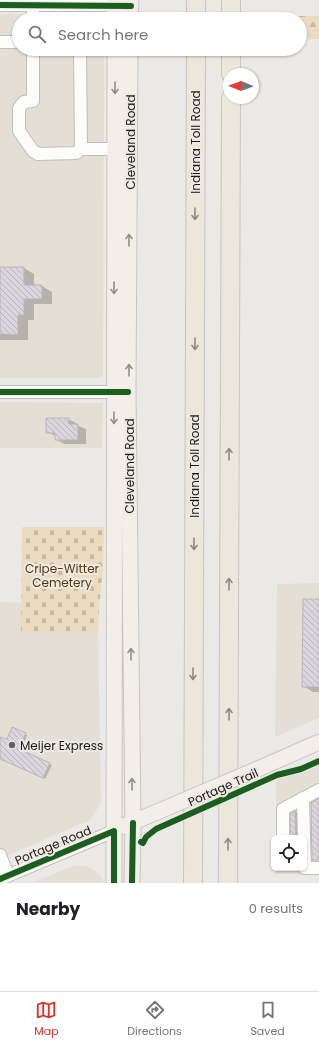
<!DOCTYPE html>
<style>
body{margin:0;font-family:Poppins,sans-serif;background:#f2f2f2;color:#202124}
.controls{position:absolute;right:12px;bottom:12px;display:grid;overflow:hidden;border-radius:6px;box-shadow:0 1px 3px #0004}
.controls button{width:36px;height:36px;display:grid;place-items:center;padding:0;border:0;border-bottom:1px solid #e0e0e0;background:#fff;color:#202124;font:20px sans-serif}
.compass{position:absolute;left:223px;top:68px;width:36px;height:36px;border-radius:50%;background:#fff;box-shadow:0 1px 3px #0004;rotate:271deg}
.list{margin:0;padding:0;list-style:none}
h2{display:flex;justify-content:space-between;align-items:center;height:52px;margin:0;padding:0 16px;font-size:17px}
h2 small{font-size:13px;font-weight:400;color:#757577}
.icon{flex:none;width:22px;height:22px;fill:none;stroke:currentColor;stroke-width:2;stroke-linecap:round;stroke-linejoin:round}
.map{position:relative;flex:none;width:319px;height:883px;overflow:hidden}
.search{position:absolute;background:#fff;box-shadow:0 1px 3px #0004;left:12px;right:12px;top:12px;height:44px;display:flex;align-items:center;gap:10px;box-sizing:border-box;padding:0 14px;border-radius:22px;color:#757577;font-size:15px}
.sheet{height:108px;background:#fff}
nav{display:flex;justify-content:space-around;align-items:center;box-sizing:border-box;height:56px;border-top:1px solid #e0e0e0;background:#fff;font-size:11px;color:#757577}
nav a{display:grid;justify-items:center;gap:2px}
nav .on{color:#d93025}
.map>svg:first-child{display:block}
.built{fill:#e4ded5}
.forest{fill:url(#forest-firs)}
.cemetery{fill:url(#cemetery-stones)}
.shadow{fill:#0003}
.building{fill:url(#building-back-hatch);stroke:#b8b6b7}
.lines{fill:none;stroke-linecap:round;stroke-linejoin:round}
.minor-casing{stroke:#c0bebb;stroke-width:14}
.major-casing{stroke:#c6c5c3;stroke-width:17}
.highway-casing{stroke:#c6c5c3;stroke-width:20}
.minor{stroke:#fcfcfb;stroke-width:12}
.major{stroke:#f3efe8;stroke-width:15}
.highway{stroke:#ece6db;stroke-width:18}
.major-bridge-casing{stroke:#c6c5c3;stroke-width:17;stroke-linecap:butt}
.major-bridge{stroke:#f3efe8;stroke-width:15}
.cycleway-casing{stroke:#eeeae3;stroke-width:8}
.cycleway{stroke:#1b5e20;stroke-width:6}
.oneway{stroke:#928f8a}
.oneway2{stroke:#8e8a83}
.poi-dot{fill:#64625f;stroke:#eeeae3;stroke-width:1.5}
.labels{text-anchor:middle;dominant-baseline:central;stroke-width:4;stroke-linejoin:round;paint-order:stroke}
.street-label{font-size:12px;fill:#1b1917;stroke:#eeeae3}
.park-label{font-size:12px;fill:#523a09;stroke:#eeeae3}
.poi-label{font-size:12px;fill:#1b1917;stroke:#eeeae3;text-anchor:start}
</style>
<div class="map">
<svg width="319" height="883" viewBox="0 0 319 883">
<defs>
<pattern id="forest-firs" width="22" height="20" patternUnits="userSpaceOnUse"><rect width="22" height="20" fill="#eadbc1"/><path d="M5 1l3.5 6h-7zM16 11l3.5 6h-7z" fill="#c8bba5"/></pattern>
<pattern id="cemetery-stones" width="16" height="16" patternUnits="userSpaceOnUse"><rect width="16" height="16" fill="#eadbc1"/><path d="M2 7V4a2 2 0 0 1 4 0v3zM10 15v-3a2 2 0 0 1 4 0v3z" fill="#c8bba5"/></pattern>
<pattern id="building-back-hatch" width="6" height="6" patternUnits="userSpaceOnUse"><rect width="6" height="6" fill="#dad4df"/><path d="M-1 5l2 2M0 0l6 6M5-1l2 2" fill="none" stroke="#bab5bf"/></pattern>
</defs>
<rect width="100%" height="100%" fill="#ebe9e6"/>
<path class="built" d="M 0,14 L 98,14 L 104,16 L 104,19 L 19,19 L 19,49 L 104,49 L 103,375 L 100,378 L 0,378 Z
M 0,402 L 103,403 L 102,448 L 0,448 Z
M 319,583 L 319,718 L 275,737 L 277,584 Z
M 0,602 L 21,603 L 21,633 L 98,632 L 101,803 L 90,820 L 0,859 Z
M 319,764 L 319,873 L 275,874 L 275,868 L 304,868 L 304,838 L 276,838 L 276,779 L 304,771 Z
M 76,865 L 89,867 L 95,871 L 100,875 L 104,883 L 32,883 Z"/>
<path class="forest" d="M 288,16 L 319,16 L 319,39 L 300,39 L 300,19 L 288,19 Z"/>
<path class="cemetery" d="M 22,527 L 104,527 L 103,569 L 99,608 L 98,632 L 21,633 Z"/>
<path class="shadow" d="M 0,268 L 24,268 L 34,274 L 34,286 L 42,286 L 52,292 L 52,304 L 34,304 L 34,320 L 28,320 L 28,340 L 0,340 Z
M 68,419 L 76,423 L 76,425 L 86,429 L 86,444 L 64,444 L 56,439 L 56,436 L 47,432 Z
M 319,600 L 319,692 L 313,692 L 303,686 Z
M 25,734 L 27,735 L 21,751 L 52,765 L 45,779 L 0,758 L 0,738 L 7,741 Z
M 295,812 L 303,816 L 304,838 L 292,838 L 292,814 Z"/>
<path class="building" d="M 0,267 L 24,267 L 24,285 L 42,285 L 42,299 L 24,299 L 24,315 L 18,315 L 18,335 L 0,334 Z
M 46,418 L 69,418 L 69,424 L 78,424 L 78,440 L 55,440 L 55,433 L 46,433 Z
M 303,599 L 319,599 L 319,687 L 302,687 Z
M 12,727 L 26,733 L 19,749 L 50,763 L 43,778 L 0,759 L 0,737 L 7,739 Z
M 319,798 L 319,860 L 312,860 L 311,803 Z
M 295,811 L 296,838 L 290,838 L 290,814 Z"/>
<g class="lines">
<g class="minor-casing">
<path id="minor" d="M 0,5 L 123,5
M 33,19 L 33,6
M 0,42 L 19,42
M 33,49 L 33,101 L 24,102 L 19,108 L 19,131 L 33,151 L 38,154 L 76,153 L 81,149 L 80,49
M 81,149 L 115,149
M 0,392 L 123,392
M 303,798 L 304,838
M 283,838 L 283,809 L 319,790
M 304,838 L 305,868
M 0,855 L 8,876
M 304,868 L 319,868
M 0,879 L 114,831"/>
</g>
<g class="major-casing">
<path id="major" d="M 115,19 L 115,0
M 130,19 L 131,0
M 130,49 L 128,392 L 133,823 L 132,883
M 260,768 L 319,742
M 124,826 L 157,812
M 114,883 L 115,49"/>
</g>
<g class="highway-casing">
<path id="highway" d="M 196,19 L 196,0
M 231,19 L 231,0
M 231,74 L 231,49
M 193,883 L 196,49
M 228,883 L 231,98"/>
</g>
<use href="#minor" class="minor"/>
<use href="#major" class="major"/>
<use href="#highway" class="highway"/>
<g class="major-bridge-casing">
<path id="major-bridge" d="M 157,812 L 260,768"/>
</g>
<use href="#major-bridge" class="major-bridge"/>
<g class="cycleway-casing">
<path id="cycleway" d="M 0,5 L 131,6
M 0,392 L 128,392
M 141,842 L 143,843 L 146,837 L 156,829 L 277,775 L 301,769 L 319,761
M 0,879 L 114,831 L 114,883
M 132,883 L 133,823"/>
</g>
<use href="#cycleway" class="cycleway"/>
</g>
<defs><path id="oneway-shaft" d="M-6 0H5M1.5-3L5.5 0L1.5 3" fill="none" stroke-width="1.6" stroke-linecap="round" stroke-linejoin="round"/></defs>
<g class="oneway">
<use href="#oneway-shaft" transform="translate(115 88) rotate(90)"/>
<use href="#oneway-shaft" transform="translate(129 240) rotate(-90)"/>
<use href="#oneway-shaft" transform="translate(114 288) rotate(90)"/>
<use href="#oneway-shaft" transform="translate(129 370) rotate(-90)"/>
<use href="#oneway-shaft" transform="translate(114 418) rotate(90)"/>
<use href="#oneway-shaft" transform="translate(131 654) rotate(-91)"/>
<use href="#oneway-shaft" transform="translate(132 784) rotate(-91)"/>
</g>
<g class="oneway2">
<use href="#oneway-shaft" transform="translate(195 214) rotate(90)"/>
<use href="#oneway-shaft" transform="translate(195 344) rotate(90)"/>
<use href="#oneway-shaft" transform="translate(229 454) rotate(-90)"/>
<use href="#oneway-shaft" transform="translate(194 544) rotate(90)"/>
<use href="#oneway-shaft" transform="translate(229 584) rotate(-90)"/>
<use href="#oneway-shaft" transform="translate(193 674) rotate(90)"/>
<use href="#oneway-shaft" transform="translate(229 714) rotate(-90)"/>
<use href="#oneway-shaft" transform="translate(228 844) rotate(-90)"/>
</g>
<circle class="poi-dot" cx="12" cy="745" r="4"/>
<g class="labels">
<g class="street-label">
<text transform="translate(130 142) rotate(-90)">Cleveland Road</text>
<text transform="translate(195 142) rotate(-90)">Indiana Toll Road</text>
<text transform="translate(129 466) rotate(-90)">Cleveland Road</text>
<text transform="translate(194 466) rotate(-90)">Indiana Toll Road</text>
<text transform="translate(223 787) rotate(-24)">Portage Trail</text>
<text transform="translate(53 845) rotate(-23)">Portage Road</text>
</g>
<g class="park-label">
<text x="62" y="568">Cripe-Witter<tspan x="62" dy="14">Cemetery</tspan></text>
</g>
<g class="poi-label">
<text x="20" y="745">Meijer Express</text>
</g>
</g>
</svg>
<div class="controls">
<button><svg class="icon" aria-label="locate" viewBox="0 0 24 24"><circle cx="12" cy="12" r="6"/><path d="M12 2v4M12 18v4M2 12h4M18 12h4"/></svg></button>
</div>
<svg class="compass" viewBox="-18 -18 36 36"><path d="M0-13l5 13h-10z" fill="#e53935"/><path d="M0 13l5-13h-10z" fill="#757577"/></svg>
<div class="search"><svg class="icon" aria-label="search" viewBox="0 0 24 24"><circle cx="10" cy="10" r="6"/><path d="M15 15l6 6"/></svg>Search here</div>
</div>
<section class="sheet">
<h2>Nearby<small>0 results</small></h2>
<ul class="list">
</ul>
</section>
<nav>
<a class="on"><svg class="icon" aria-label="map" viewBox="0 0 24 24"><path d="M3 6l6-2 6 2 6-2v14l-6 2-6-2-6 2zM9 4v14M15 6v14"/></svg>Map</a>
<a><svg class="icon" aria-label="directions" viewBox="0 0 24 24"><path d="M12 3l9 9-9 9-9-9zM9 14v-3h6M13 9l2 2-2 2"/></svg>Directions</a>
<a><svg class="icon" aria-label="saved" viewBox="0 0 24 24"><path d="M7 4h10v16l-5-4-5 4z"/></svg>Saved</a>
</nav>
